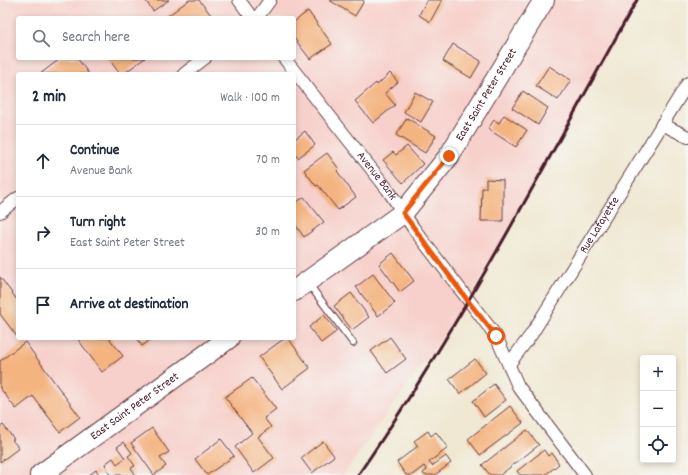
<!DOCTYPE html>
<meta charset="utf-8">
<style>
body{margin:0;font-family:Dekko,sans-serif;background:#f6f6f7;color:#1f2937}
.controls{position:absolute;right:12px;bottom:12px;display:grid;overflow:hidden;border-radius:4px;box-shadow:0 2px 6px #0003}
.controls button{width:36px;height:36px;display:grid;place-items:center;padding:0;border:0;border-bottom:1px solid #e0e1e3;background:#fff;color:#1f2937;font:20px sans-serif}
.stop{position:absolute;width:12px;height:12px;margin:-9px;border:3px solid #ea580c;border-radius:50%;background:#fff}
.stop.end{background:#ea580c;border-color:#fff;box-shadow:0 1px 4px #0008}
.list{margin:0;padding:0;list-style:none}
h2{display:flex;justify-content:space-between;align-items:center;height:52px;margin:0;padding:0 16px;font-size:17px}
h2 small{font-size:13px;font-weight:400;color:#747a83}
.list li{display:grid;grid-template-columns:26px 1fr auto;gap:12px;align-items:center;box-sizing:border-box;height:72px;padding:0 16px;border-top:1px solid #e0e1e3}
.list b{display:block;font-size:15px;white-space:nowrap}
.list p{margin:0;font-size:13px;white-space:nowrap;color:#747a83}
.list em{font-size:13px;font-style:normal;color:#747a83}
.icon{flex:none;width:22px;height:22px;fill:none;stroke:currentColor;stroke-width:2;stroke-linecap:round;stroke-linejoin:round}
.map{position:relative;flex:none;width:688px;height:475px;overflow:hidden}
.search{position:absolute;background:#fff;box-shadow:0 2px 6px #0003;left:16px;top:16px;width:280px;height:44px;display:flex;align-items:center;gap:10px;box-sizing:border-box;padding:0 14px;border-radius:4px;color:#747a83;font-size:15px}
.panel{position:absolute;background:#fff;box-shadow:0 2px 6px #0003;left:16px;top:72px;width:280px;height:268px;border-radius:4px}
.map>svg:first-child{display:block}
.built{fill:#f7d0cb;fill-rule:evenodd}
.building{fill:#f4b480}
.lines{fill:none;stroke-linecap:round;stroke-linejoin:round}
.service-casing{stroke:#633d44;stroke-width:8}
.minor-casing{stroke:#633d44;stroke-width:14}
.primary-casing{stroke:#633d44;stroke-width:22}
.service{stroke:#fff;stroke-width:6}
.minor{stroke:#fff;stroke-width:12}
.primary{stroke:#fff;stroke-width:20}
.rail{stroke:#4a1f2b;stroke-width:3}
.route{stroke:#ea580c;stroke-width:5}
.labels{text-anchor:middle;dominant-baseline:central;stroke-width:3;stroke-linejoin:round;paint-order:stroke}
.street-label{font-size:12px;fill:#4a1f2b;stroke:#f6f6f2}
</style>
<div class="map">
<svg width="688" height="475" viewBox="0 0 688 475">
<rect width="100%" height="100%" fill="#f6f6f2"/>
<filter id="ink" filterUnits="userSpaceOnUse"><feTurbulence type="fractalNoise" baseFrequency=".025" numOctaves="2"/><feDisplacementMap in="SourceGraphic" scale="8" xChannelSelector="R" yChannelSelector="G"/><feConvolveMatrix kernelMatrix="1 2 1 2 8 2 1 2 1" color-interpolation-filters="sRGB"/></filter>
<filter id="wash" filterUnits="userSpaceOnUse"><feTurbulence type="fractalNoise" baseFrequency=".012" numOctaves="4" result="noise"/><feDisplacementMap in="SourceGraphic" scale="16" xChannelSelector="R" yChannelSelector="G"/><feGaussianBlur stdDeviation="0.9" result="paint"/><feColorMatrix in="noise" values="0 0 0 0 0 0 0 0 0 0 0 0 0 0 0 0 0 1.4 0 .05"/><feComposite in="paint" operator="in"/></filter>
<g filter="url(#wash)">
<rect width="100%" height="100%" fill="#f0e8d3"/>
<path class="built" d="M 0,0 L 637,0 L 468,301 L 343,475 L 0,475 ZM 18,18 L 294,18 L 294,58 L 18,58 ZM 18,74 L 294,74 L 294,338 L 18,338 Z"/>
<g id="blocks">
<path class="building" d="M 145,0 L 169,0 L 153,11 Z
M 189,0 L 199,0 L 211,15 L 207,18 L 165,18 Z
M 329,0 L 362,0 L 364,1 L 355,16 Z
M 427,0 L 442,0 L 430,22 L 419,15 Z
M 308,11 L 332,44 L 310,59 L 294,38 L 294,22 Z
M 453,44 L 481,61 L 471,78 L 443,61 Z
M 61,58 L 77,58 L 89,74 L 40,74 Z
M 108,58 L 145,58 L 123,74 L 120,74 Z
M 549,66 L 571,80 L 558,100 L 536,86 Z
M 390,73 L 398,82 L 385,93 L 395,105 L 373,123 L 355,101 L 376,83 L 377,85 Z
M 523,91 L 548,108 L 538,125 L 512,108 Z
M 415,92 L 433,102 L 421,122 L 404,112 Z
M 504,115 L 527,130 L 516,147 L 488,129 L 494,120 L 499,123 Z
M 407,118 L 436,136 L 425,153 L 396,135 Z
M 305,131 L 315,145 L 298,158 L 294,153 L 294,140 Z
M 407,146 L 423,164 L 403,183 L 383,160 L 393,152 L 396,155 Z
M 327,153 L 339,169 L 337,171 L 356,197 L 338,210 L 318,185 L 316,186 L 304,170 Z
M 486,179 L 503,180 L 503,221 L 481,221 L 482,188 L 486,188 Z
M 304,197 L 324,222 L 304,237 L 294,223 L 294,204 Z
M 393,253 L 414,281 L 400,292 L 379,264 Z
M 373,274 L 395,303 L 378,316 L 356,287 Z
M 0,277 L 18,301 L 18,338 L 0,314 Z
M 351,293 L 369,317 L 352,330 L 334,306 Z
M 324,315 L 337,331 L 321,343 L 309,327 Z
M 390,337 L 406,359 L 387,373 L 371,351 Z
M 77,338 L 109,338 L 123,356 L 102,372 Z
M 136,338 L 153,338 L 142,346 Z
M 285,338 L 288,338 L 310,368 L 282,389 L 259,357 Z
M 25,342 L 80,417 L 60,432 L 33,396 L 16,409 L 0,388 L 0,361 Z
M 475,359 L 486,373 L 460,394 L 449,379 Z
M 252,378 L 276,409 L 264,418 L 271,427 L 258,437 L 274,458 L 254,473 L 235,447 L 252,433 L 225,397 Z
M 494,384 L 506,400 L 484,417 L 473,401 Z
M 510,406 L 523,423 L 480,455 L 468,439 Z
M 3,425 L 14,439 L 12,440 L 19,448 L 0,462 L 0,427 Z
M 152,428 L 169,452 L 160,458 L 166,466 L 154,475 L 131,443 Z
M 527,430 L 539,445 L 500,475 L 490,475 L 482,465 Z
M 428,431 L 431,436 L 436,432 L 448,448 L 429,462 L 432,466 L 446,456 L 451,463 L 435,475 L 424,475 L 423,473 L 427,470 L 424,466 L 412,475 L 406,475 L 397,462 L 418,446 L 414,441 Z
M 221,439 L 234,456 L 207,475 L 195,459 Z
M 323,441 L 334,456 L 312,473 L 301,458 Z
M 124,442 L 132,453 L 128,456 L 135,466 L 131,468 L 136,475 L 110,475 L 105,464 L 113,458 L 117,464 L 125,458 L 117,447 Z
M 544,450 L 548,456 L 552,453 L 559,464 L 545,475 L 520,475 L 517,471 Z
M 96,470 L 100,475 L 89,475 Z"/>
</g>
</g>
<g filter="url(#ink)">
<use href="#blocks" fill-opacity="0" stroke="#633d44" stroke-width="1"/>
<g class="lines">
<g class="service-casing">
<path id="service" d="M 308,283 L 353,343"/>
</g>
<g class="minor-casing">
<g id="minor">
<path d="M 239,0 L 252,18"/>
<path d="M 257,18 L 270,0"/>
<path id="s1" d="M 284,58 L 388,190 L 414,229 L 496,336 L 518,386 L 585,475"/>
<path d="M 184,74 L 205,58"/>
<path d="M 662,124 L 688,137"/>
<path d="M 0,212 L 18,198"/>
<path id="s2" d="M 509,364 L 531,335 L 688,83"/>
</g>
</g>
<g class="primary-casing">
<g id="primary">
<path id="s3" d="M 294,291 L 403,213 L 449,156 L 544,0"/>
<path id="s4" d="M 40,475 L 229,338"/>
</g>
</g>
<use href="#service" class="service"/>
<use href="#minor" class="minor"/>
<use href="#primary" class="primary"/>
<path class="rail" d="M 358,475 C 462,324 547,160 637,0"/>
</g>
</g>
<g class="lines" filter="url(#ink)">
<path class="route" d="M 449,156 L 403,213 L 468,301 L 496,336"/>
</g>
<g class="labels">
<g class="street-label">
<text stroke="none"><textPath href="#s3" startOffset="279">East Saint Peter Street</textPath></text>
<text stroke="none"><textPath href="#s1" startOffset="150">Avenue Bank</textPath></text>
<text stroke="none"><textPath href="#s2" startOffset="166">Rue Lafayette</textPath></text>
<text stroke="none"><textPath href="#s4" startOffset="117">East Saint Peter Street</textPath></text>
</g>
</g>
</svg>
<div class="controls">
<button>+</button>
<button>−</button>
<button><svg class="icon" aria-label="locate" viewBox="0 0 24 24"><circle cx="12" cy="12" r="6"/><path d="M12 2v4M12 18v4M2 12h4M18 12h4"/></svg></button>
</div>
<div class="stop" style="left:496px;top:336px"></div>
<div class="stop end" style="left:449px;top:156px"></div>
<div class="search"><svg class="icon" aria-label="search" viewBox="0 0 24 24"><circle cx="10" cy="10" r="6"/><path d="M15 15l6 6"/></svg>Search here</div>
<section class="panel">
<h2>2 min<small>Walk · 100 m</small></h2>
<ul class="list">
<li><svg class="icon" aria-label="ahead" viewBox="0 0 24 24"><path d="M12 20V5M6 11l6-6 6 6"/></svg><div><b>Continue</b><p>Avenue Bank</p></div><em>70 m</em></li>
<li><svg class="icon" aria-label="right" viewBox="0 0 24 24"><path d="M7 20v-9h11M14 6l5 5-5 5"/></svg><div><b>Turn right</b><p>East Saint Peter Street</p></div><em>30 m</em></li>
<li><svg class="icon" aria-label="arrive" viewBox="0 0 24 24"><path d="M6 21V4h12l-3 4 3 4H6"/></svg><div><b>Arrive at destination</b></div></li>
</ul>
</section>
</div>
